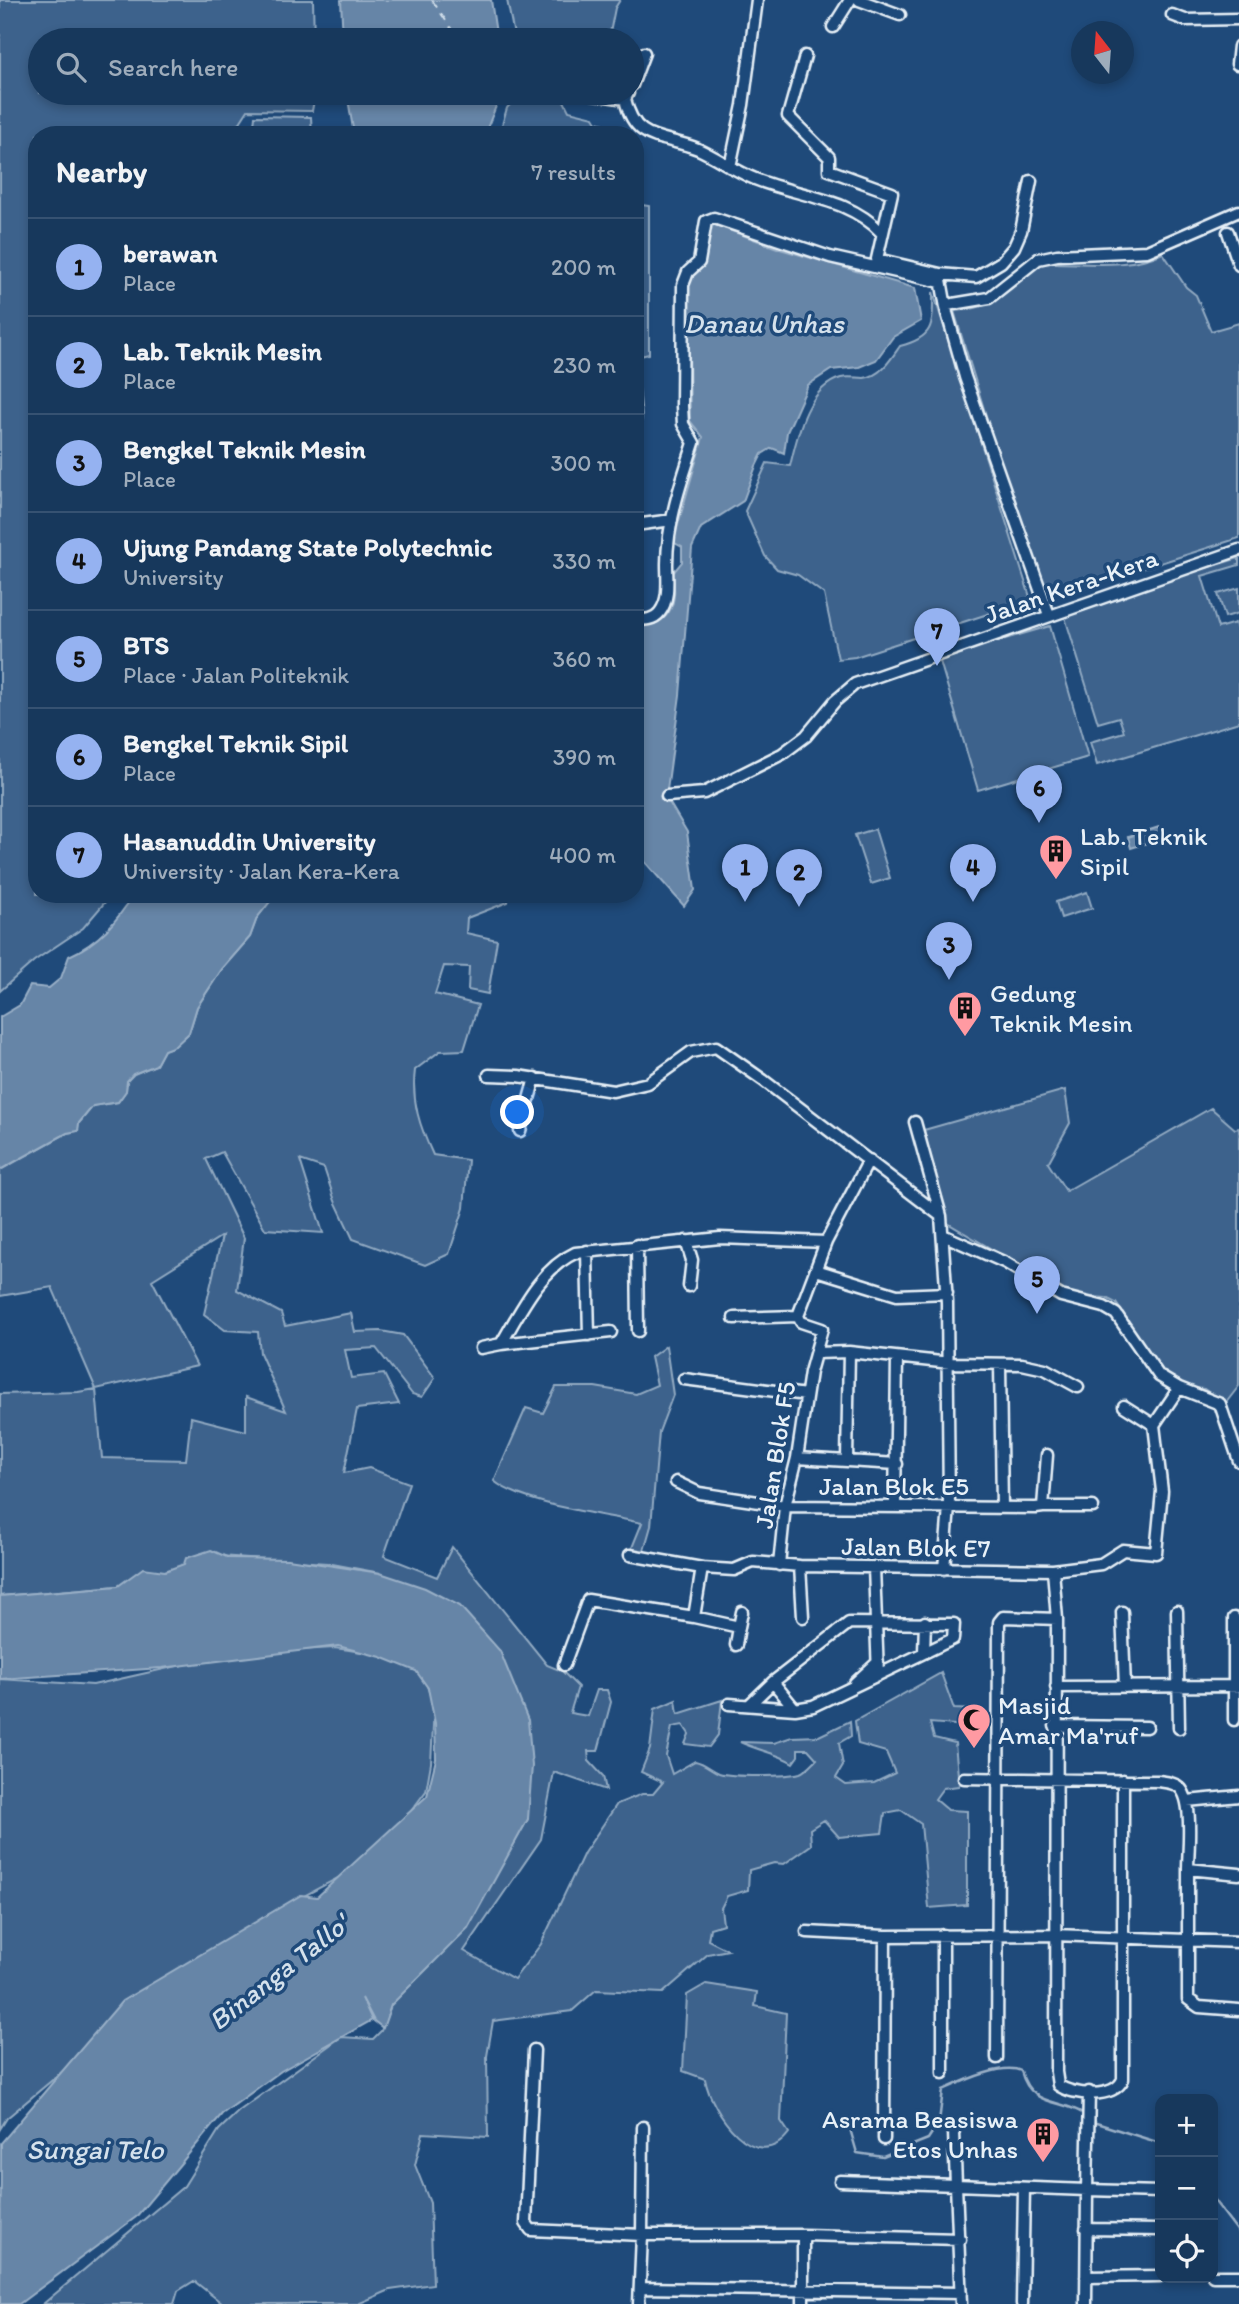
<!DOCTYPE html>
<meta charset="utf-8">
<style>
body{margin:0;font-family:Itim,sans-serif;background:#203f62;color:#f1f3f6}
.controls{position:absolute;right:21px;bottom:21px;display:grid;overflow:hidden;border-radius:14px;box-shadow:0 4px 10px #0003}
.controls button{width:63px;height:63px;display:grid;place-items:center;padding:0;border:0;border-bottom:2px solid #365272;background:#17385c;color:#f1f3f6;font:35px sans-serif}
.compass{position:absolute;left:1071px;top:21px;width:63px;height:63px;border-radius:50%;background:#17385c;box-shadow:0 4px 10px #0003;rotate:343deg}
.you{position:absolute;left:518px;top:1113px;width:24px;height:24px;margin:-18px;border:5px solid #fff;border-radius:50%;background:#1a73e8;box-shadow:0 0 0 10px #1a73e833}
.badge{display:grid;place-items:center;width:46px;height:46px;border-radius:50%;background:#95b2f1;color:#111;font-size:23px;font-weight:700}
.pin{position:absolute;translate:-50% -58px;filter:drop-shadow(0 2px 4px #0008)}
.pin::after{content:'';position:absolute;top:37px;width:24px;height:21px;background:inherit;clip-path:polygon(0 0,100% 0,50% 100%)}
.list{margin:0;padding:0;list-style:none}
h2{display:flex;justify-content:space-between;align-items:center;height:91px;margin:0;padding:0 28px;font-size:30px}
h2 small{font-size:23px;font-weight:400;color:#9eacbb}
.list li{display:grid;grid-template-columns:46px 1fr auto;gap:21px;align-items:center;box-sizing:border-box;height:98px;padding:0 28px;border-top:2px solid #365272}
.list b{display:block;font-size:26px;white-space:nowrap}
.list p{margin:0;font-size:23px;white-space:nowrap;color:#9eacbb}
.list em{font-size:23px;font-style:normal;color:#9eacbb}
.icon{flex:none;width:38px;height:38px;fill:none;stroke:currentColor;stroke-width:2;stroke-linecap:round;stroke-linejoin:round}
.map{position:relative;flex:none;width:1239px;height:2304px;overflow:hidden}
.search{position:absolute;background:#17385c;box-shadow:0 4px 10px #0003;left:28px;top:28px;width:616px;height:77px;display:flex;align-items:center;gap:18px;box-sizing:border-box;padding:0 24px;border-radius:38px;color:#9eacbb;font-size:26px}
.panel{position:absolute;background:#17385c;box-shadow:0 4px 10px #0003;left:28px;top:126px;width:616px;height:777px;border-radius:28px}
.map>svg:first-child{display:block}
.green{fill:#3c628c;stroke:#92aac2;stroke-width:2;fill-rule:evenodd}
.water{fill:#6685a7;stroke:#9ab0c7;stroke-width:2}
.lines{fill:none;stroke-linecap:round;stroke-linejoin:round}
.stream{stroke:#9ab0c7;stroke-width:2.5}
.ferry{stroke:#d4e1ec;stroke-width:2;stroke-dasharray:9 7;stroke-linecap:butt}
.minor-casing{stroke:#e8f1f8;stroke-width:15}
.minor{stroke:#1f4a7a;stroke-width:10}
.labels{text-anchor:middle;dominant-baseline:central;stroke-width:7;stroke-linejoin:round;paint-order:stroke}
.street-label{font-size:26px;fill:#e8f1f8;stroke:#1f4a7a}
.poi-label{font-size:26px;fill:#e8f1f8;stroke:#1f4a7a;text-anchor:start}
.water-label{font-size:28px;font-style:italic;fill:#d4e1ec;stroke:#1f4a7a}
</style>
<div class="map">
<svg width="1239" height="2304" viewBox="0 0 1239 2304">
<rect width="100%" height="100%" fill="#1f4a7a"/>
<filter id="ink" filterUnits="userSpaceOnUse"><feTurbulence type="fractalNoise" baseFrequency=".0143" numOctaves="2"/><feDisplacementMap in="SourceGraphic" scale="14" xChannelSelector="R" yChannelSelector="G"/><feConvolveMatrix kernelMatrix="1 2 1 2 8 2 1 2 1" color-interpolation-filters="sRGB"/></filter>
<g filter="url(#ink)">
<path class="green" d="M 0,0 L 313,0 L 314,40 L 40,40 L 40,93 L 315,93 L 315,95 L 312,111 L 248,110 L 239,124 L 238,135 L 37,135 L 37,894 L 112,894 L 83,928 L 34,961 L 0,991 Z
M 507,0 L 620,0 L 615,8 L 610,33 L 588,31 L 585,40 L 515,40 Z
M 520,93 L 561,95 L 569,111 L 594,117 L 597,122 L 608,125 L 606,132 L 597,135 L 499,135 L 507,108 Z
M 255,116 L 311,117 L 312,135 L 253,135 Z
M 635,204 L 649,206 L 649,354 L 636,357 L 642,418 L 635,451 Z
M 1163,253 L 1186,287 L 1196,295 L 1211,331 L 1239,323 L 1239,538 L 1047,599 L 1006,481 L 954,311 C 998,308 1005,292 1037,266 L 1045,263 C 1084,262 1126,270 1163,253 Z
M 933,292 L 1031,600 L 855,657 L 838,659 L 824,594 L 798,575 L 777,569 L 765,556 L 745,511 L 767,463 L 790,466 C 797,437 807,387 841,378 C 848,376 857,378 864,378 C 881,376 891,359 900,346 C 935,337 933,324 933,292 Z
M 1239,558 L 1239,565 L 1202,576 L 1218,628 L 1235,623 L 1239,636 L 1239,722 L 1097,765 L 1090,742 L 1124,732 L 1119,717 L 1098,723 L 1063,611 Z
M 1239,588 L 1239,613 L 1225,617 L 1218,594 Z
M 1050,626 L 1088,757 L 978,790 L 939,658 Z
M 875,829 L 890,878 L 871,884 L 855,835 Z
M 1087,892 L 1092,908 L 1061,918 L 1056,902 Z
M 276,894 L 509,894 L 508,902 L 467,918 L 466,933 L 497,940 L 488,994 L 468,990 L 469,967 L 444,966 L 435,994 L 478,1005 L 464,1050 L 440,1051 L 415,1070 C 411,1101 420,1127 433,1155 L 468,1160 L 464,1208 L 449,1254 L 425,1265 L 353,1239 L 335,1201 L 324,1168 L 300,1160 L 323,1233 L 265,1229 L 222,1152 L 206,1159 L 244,1238 L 237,1290 L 281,1313 L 285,1326 L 351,1313 L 355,1332 L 381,1331 L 403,1335 L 435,1378 L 422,1397 L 412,1394 L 376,1348 L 345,1350 L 351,1378 L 384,1374 L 399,1404 L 357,1409 L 344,1473 L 369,1468 L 409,1483 L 384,1556 L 437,1577 L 452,1547 L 547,1665 L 562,1671 L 578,1687 L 570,1713 L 588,1716 L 597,1690 L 607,1690 L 611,1702 L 598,1751 L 588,1751 L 589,1761 L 603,1776 L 606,1790 L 554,1772 L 541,1839 L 464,1951 L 514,1979 L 541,1944 L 584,1853 L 617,1804 L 642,1794 L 653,1794 L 663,1782 L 641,1772 L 650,1749 L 655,1709 L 676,1700 L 678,1714 L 722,1700 L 718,1735 L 709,1747 L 685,1744 L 689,1734 L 683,1725 L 672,1727 L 666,1756 L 672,1774 L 695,1761 C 705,1763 710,1769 719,1773 C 731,1777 787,1777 800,1773 C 806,1771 812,1764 817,1759 L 808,1749 L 798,1749 L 798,1756 L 793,1763 C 778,1753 759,1751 740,1742 L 774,1743 L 792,1737 L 819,1736 L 850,1721 L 851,1736 L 839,1743 L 843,1766 L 836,1778 L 846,1785 L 874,1783 L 895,1773 L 886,1752 L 858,1744 L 855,1721 L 941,1673 L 954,1709 L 976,1710 L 979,1713 L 980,1727 L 930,1723 L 934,1738 L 955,1743 L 959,1786 L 943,1788 L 935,1799 L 948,1810 L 967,1811 L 967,1905 L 929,1908 L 921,1824 L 901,1810 L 885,1813 L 882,1833 L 839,1837 L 824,1820 L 810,1829 L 811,1845 L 784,1864 L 774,1863 L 749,1870 L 748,1890 L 727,1896 L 721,1908 L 723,1924 L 710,1928 L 708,1940 L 728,1950 L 708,1954 L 663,1993 L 596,1990 L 572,2011 L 493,2021 L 487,2056 L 488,2137 L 423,2133 L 415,2165 L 430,2203 L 433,2284 L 390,2290 L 358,2304 L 223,2304 L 194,2281 L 178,2291 L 174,2304 L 43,2304 L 184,2186 L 219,2130 L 239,2111 L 341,2037 L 373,2039 L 381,2031 L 391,2005 L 466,1929 L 528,1819 L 511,1683 L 500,1651 L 380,1573 L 327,1563 L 219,1556 L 165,1571 L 136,1576 L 118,1586 L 0,1596 L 0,1394 L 78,1392 L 96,1389 L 52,1287 L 0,1296 L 0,1170 L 67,1133 L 78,1131 L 79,1123 L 93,1106 L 118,1102 L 126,1091 L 127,1081 L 134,1074 L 156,1065 L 164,1050 L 175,1046 L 189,1033 L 197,1007 L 222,969 L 250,937 L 257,918 ZM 222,1236 L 204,1314 L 225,1330 L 258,1332 L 260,1353 L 286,1411 L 246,1397 L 246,1431 L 191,1417 L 186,1460 L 102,1458 L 96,1389 L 197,1366 L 152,1280 Z
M 1065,1090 L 1070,1123 L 1048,1163 L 1066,1191 L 1211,1108 L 1235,1129 L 1239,1128 L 1239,1386 L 1225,1404 L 1204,1389 L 1191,1388 L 1164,1374 L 1116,1303 L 1106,1298 L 1069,1295 L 946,1222 L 924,1130 Z
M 666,1346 L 673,1395 L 659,1432 L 651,1526 L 641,1561 L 631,1550 L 642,1523 C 603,1514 523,1505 494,1481 L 526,1408 L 543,1413 L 556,1387 L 595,1387 L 636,1394 L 657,1385 L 651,1357 Z
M 334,1648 C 367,1652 394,1657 423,1674 L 434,1707 L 431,1763 L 426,1791 L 393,1835 L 340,1877 L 262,1918 L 137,2009 L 7,2118 L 0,2129 L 0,1679 L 93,1685 L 231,1654 Z
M 706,1984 L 757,1992 L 755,2006 L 786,2013 L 781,2121 L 789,2133 C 756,2177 711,2112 705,2079 L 683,2071 L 687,1995 Z"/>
<path class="water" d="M 341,0 L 491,0 L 497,40 L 343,40 Z
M 347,93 L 487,93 L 498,101 L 488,126 L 493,131 L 491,135 L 354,135 Z
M 710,223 L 780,249 L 915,288 L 921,321 L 893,337 L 876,360 L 859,367 L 831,370 L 808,385 L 787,432 L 784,453 L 772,448 L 762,454 L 756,466 L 743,501 L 701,528 L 692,548 L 680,695 L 666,797 L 687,832 L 695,890 L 684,906 L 637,853 L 635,626 C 669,628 679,604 672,574 L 682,562 L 682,547 L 673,542 L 703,437 L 690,421 L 688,278 L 702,265 Z
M 1159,827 L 1163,838 L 1131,848 L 1128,837 Z
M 134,894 L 276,894 L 257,918 L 250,937 L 222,969 L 197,1007 L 189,1033 L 175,1046 L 164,1050 L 156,1065 L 133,1074 L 127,1081 L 126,1091 L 118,1102 L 93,1106 L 79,1123 L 78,1131 L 67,1133 L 0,1170 L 0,1017 L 20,1005 L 30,986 L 49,988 L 61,978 L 69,956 C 100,942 116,922 134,894 Z
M 211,1550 L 229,1558 L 288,1559 L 380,1573 L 425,1588 L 460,1606 L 500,1651 L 528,1720 L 532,1766 L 528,1819 L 468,1928 L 391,2005 L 383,2028 L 374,2021 L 362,1998 L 372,2020 L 281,2071 L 222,2114 L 136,2217 L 19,2304 L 0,2304 L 1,2143 L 122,2001 L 301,1895 L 317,1897 L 427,1796 L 436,1759 L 435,1723 L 428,1688 L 416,1671 L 381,1657 L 338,1646 L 162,1668 L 0,1679 L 0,1596 L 118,1586 L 143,1568 L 165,1571 L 184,1564 L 186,1558 Z"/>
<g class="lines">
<path class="stream" d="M 848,2122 L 857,2153 L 883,2157 L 928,2139 L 939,2122 L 943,2090 C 961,2082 1003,2062 1021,2071 C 1031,2108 1059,2098 1084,2114
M 1093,2122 L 1160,2143
M 1213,2199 L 1239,2233"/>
<path class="ferry" d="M 432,0 L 459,40"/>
<g class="minor-casing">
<path id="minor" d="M 859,0 L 900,15
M 1172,15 L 1185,20 L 1239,19
M 833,27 L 850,0
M 805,56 L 788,116 L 829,157 L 829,170 L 892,193 L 877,259 L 940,274 L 947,313 L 965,377 L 1049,615
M 1237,64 L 1239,46
M 632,85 L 644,53
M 588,93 L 625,99
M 628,93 L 625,99 C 635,144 664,135 698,149 C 718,158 735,171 755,179 C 800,197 848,197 882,233
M 730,167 L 743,105 L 757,0
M 1228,232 L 1239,265
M 940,274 L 976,277 L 1001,262 L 1014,247 L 1021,231 L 1031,181
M 947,305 L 989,298 L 1038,259 L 1057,255 L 1147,251 L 1239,211
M 635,525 L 672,520
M 635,620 C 645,620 654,620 660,612 C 670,599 667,580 667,564 C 667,523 681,482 694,443 L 683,424 L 682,406 L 683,285 L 688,272 L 699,262 L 706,221 L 714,218 L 830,257 L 941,282
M 667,796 L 704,793 L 782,754 L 806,736 L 835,701 L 855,684 L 1239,550
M 489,1075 L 518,1076 L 613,1091 L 648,1083 L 691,1052 L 716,1047 L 763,1080 L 941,1216
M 915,1122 L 941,1216 L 947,1302 L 949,1507 L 944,1569
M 520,1131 L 535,1078
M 943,1235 L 1006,1263 L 1061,1296 L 1104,1307 L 1116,1314 L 1159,1376 L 1179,1388 L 1220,1404 L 1239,1461
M 686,1241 L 692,1260 L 689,1286
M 826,1242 L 869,1160
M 637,1245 L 638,1331
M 587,1251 L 589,1335
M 816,1270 L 897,1295 L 947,1293
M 734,1318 L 798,1316 L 801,1322 L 822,1329 L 810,1372 L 797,1458 L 785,1506 L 779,1565
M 501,1344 L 611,1332
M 481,1348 L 501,1344 C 520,1312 540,1269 575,1253 L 720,1238 L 826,1242 L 798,1316
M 816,1353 L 849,1352 L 950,1363 L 1022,1364 L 1045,1369 L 1078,1387
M 1000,1364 L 1002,1508
M 684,1379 L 806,1395
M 1124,1406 L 1154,1425
M 797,1458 L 897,1464
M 847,1460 L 849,1352
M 676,1482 L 699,1493 L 785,1506 L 1036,1508 L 1043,1507 L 1047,1455
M 895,1507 L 897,1358
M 1043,1507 L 1093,1507
M 630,1555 L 702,1568
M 800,1566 L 803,1617
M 874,1567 L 878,1675
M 1053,1570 L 1057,1619 L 1056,2072 L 1058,2085 C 1073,2096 1115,2099 1123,2079 L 1123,1780
M 1177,1611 L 1179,1728
M 1122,1612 L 1125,1687
M 694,1617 L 739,1627 L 742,1612
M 1234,1618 L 1234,1720
M 736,1645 L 739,1627
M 924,1652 L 925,1622
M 564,1665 L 588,1600 L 694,1617 L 702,1568 L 734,1570 L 753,1562 L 800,1566 L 1053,1570 L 1101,1564 L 1123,1550 L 1156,1553 L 1162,1491 L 1154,1425 L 1179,1388
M 773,1682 L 795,1709
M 855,1683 L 878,1662
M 1056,1687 L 1239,1686
M 729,1704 L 795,1709 L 813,1706 L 953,1639 L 954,1624 L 849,1623 L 773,1682 L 749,1705
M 1055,1726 L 1147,1727
M 964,1778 L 1158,1781 C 1165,1782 1173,1782 1179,1787 C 1194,1799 1188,1849 1188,1869 L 1239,1874
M 1187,1801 L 1239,1796
M 1188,1869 L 1188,1999 L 1199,2007 L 1239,2010
M 807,1932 L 885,1936 L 1055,1935 L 1239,1942
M 943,1935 L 943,2073
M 534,2050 L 526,2223 L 531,2230 L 642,2235 L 639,2304
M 997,2058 L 999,1622 L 1003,1617 L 1057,1619
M 643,2127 L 642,2235 L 803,2235
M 884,2139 L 885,1936
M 840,2181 L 956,2185 L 954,2132
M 1086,2229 L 1160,2230
M 1213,2276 L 1239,2276
M 1086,2277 L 1160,2276
M 640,2288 L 961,2293
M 803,2304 L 803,2235 L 960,2239
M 961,2304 L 956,2185 L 1087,2190 L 1089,2092
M 1022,2304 L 1024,2188
M 1086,2304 L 1087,2190 L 1160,2192"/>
</g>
<use href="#minor" class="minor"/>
</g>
</g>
<defs>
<g id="building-pin" transform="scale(1.75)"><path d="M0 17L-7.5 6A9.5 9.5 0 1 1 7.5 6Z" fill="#ff9aa2" stroke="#1f4a7a"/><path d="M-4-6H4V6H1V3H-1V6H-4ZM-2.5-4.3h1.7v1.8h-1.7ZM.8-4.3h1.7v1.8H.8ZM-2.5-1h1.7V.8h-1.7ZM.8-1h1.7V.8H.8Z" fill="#111"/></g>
<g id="mosque-pin" transform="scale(1.75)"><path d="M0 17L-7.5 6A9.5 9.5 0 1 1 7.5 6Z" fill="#ff9aa2" stroke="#1f4a7a"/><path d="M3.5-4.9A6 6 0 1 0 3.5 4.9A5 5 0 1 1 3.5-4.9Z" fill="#111"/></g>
</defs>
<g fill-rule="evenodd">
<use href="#building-pin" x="1056" y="851"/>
<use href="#building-pin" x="965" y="1008"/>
<use href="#mosque-pin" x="974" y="1720"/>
<use href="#building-pin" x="1043" y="2134"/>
</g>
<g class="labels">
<g class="street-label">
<text transform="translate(1071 586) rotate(-19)">Jalan Kera-Kera</text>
<text transform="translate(775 1455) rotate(-81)">Jalan Blok F5</text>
<text x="894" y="1486">Jalan Blok E5</text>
<text transform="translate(916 1547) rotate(1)">Jalan Blok E7</text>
</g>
<g class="poi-label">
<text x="1080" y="836">Lab. Teknik<tspan x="1080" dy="30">Sipil</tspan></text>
<text x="990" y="993">Gedung<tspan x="990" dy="30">Teknik Mesin</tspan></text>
<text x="998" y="1705">Masjid<tspan x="998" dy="30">Amar Ma'ruf</tspan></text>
<text x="1018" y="2119" text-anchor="end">Asrama Beasiswa<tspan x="1018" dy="30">Etos Unhas</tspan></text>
</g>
<g class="water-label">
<text x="764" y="323">Danau Unhas</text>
<text transform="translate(278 1972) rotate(-38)">Binanga Tallo'</text>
<text x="95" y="2149">Sungai Telo</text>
</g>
</g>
</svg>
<div class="controls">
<button>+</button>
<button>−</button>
<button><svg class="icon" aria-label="locate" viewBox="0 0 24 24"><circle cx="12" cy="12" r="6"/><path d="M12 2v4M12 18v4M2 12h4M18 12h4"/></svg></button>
</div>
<svg class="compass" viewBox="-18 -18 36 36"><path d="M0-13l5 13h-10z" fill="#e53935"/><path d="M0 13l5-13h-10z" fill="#9eacbb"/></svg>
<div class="you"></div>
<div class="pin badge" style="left:745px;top:902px">1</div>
<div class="pin badge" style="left:799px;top:907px">2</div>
<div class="pin badge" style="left:949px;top:980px">3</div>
<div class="pin badge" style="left:973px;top:902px">4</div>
<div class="pin badge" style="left:1037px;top:1314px">5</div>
<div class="pin badge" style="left:1039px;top:823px">6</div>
<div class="pin badge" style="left:937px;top:666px">7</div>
<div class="search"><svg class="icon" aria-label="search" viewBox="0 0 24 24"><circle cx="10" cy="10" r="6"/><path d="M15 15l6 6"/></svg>Search here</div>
<section class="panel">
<h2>Nearby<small>7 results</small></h2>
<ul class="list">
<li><span class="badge">1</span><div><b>berawan</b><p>Place</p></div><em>200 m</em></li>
<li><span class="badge">2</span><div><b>Lab. Teknik Mesin</b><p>Place</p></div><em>230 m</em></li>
<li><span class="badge">3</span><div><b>Bengkel Teknik Mesin</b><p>Place</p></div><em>300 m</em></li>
<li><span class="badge">4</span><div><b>Ujung Pandang State Polytechnic</b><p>University</p></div><em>330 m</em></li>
<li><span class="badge">5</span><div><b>BTS</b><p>Place · Jalan Politeknik</p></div><em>360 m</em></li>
<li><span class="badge">6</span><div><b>Bengkel Teknik Sipil</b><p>Place</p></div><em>390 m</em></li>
<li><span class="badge">7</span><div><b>Hasanuddin University</b><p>University · Jalan Kera-Kera</p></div><em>400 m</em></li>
</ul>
</section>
</div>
